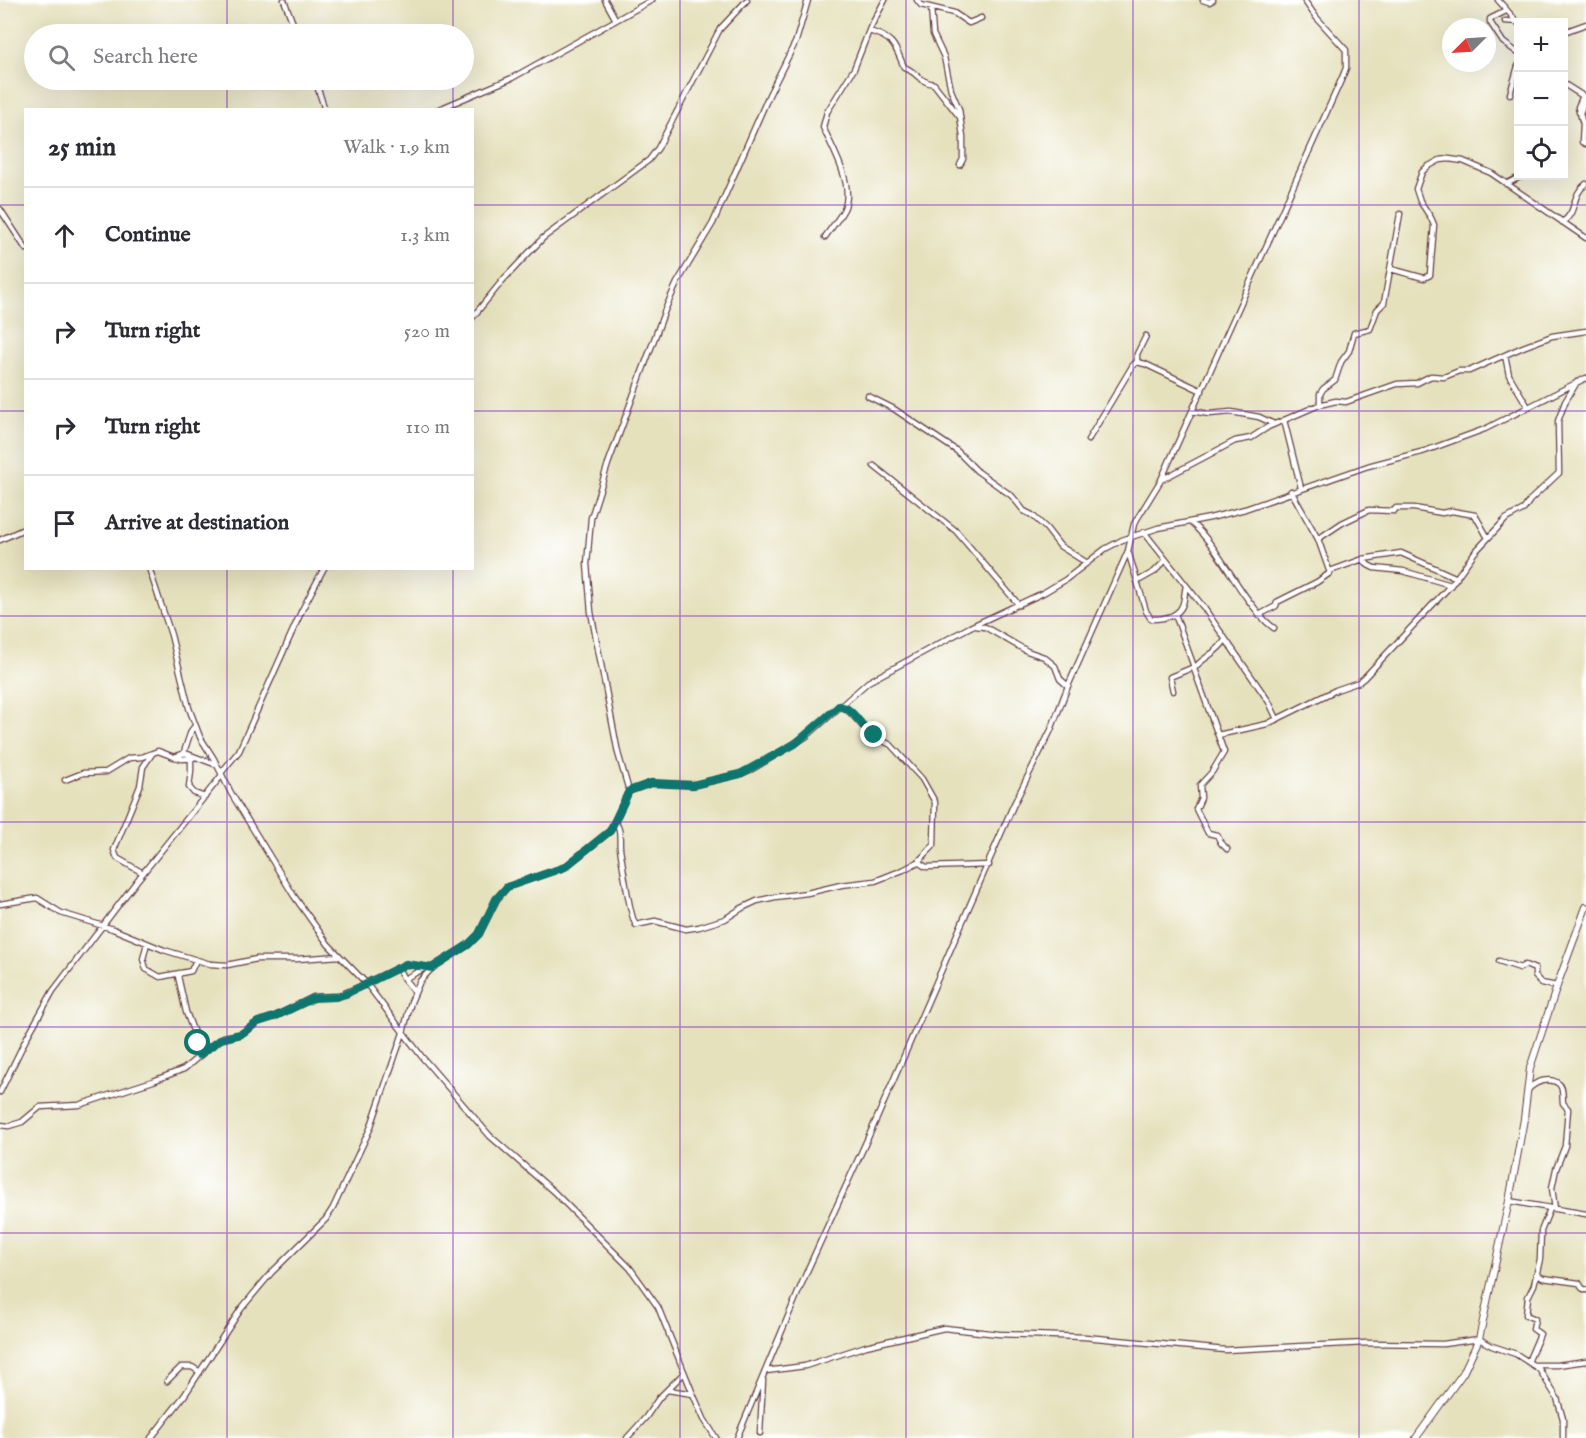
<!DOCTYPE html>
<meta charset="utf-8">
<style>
body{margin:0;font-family:"IM FELL English",serif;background:#f2f2f3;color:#2b2b33}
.controls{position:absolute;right:18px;top:18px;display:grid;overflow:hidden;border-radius:0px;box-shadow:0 6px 24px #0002}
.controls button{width:54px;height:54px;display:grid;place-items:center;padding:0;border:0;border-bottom:2px solid #e1e1e2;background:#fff;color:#2b2b33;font:30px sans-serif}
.compass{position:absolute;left:1442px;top:18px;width:54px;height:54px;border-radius:50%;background:#fff;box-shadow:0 6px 24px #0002;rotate:246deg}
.stop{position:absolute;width:18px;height:18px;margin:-14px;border:4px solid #0f766e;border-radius:50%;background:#fff}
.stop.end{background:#0f766e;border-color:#fff;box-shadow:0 2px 6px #0008}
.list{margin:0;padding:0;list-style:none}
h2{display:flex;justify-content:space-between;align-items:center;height:78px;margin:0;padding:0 24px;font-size:26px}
h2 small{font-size:20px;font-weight:400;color:#7c7c81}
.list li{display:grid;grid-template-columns:39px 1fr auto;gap:18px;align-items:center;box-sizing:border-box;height:96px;padding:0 24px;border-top:2px solid #e1e1e2}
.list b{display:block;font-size:22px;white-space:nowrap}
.list em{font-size:20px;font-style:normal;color:#7c7c81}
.icon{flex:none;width:33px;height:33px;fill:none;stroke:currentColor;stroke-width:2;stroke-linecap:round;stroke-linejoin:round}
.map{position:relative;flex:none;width:1586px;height:1438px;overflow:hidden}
.search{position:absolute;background:#fff;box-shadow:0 6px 24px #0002;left:24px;top:24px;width:450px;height:66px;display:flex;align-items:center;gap:15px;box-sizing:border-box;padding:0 21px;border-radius:33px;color:#7c7c81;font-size:22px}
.panel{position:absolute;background:#fff;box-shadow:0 6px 24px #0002;left:24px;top:108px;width:450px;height:462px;border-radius:0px}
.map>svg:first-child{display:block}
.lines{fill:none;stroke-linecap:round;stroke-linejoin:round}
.minor-casing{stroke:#613c41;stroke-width:7}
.major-casing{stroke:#613c41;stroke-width:8}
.minor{stroke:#fff;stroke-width:4.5}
.major{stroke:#fff;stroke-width:6}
.route{stroke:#0f766e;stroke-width:8}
.grid{fill:none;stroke:#7b2cbf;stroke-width:1.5;stroke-opacity:0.55}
</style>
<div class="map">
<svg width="1586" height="1438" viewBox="0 0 1586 1438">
<rect width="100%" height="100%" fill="#fff"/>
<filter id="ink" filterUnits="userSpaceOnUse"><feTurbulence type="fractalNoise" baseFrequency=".0167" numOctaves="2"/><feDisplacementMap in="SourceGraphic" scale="12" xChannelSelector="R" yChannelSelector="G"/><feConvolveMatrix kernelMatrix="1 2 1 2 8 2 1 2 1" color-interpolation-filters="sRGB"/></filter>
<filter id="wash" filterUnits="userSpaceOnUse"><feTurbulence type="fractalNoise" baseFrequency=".008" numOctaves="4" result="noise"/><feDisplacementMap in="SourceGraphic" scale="24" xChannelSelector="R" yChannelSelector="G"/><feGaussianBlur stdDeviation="1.35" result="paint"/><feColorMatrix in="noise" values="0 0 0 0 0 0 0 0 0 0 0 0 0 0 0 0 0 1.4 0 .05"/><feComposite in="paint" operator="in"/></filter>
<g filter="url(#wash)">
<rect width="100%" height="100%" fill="#e6e1bd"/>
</g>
<g filter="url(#ink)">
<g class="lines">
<g class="minor-casing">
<path id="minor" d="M 284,0 L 297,34
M 605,0 L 616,20
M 917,0 L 921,5 L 954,13 L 969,23 L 981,18
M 1203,0 L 1209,2 L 1213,0
M 1498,0 L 1518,23
M 931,8 L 933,34 L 944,57 L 951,90 L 959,109 L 963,137 L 963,159 L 960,165
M 1506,11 L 1490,19 L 1490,22 L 1503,42 L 1518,53
M 1505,21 L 1518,22
M 869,31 C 894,38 895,46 904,67 C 918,73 919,82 934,84 L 959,116
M 1564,32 L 1586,24
M 315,80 L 325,110
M 1564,84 L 1583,96 L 1578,107 L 1579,112
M 1510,94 L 1518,66
M 1586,98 L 1580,113 L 1583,124 L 1582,142 L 1586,144
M 437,110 L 512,78 L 652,0
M 1506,184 L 1522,176
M 0,209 L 26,249
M 1562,222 C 1578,213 1570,196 1586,184
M 825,237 C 831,228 839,219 844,209 C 855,185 832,148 823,127 L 827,112 L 854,69 L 870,28 L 885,0
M 1391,269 L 1424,278 L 1430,275 L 1434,225 L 1431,218 L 1420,201 L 1416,189 L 1422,172 L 1427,167 L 1440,160 L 1449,159 L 1463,161 L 1491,173 L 1586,238
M 472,318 L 503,280 L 543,238 L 649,160 L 658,148 L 720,29 L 747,0
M 1505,355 L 1509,375 L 1528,407
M 1137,362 L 1137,354 L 1146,336
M 868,396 L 894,409 L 957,451 L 977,471 L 1012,496 L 1024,511 L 1032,515 L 1046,528 L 1060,546 L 1087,563
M 1320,404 L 1320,394 L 1323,389 L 1335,380 L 1341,362 L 1349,351 L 1354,333 L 1370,329 L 1377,310 L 1384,303 L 1400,214
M 1192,411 L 1209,414 L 1231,412 L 1259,417 L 1274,424
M 1284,420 L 1301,488
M 1088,440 L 1133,365 L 1137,362 L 1145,364 L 1202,391
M 874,466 L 956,531 L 1019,605
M 1161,480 L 1235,441 L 1251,438 L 1268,427 L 1319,405 L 1336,401 L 1346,402 L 1397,384 L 1417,383 L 1431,376 L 1444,377 L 1459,371 L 1469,371 L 1523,347 L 1552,336 L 1586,331
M 1190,522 C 1215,543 1229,575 1249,601 C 1257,611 1263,621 1274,628
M 1144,532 L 1204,608 L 1269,702 L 1277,719
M 1318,539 L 1342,523 L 1369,510 L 1394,511 L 1396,508 L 1414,508 L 1442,513 L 1452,511 L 1475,515 L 1488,538
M 0,540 L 26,528
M 1128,551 L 1146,611 L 1151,619 C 1161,619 1177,618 1182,606 C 1185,600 1184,593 1186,586
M 1363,559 L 1368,565 L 1374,568 L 1403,571 L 1451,585
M 149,568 L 171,635 L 189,708 L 200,737 L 214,759 L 231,793 L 294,896 L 328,944 L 366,983 L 406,964 L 431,968
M 1330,571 L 1363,559 L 1401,553 L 1457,578
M 1138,581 L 1154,572 L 1166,560
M 1259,615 L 1276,606 L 1277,602 L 1317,582 L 1330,573 L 1318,539 L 1291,491
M 975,626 L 985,627 L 1027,651 L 1044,657 L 1055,666 L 1060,679 L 1068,686
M 1225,640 C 1218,653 1201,658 1194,669 L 1224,752 L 1212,772 L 1200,785 L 1201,798 L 1196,809 L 1208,833 L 1217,835 L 1221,843 L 1227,849
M 1173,691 L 1170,677 L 1194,667 L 1175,614
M 839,706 L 846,708 L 870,734 L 891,745 L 922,779 L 935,802 L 934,845 L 918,862
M 1218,735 L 1267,724 L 1336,690 L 1359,682 L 1364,678 L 1451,585 L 1475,552 L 1506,519 L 1524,509 L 1530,500 L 1559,473 L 1558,421 L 1565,402 L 1577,382
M 184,752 L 191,731 L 195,726
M 175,757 L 182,759 L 193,758
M 191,758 L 191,771 L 189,787 L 194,793 L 205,797
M 221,773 L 239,751 L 302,610 L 324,568
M 65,780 L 83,773 L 106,772 L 129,758 L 142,757 L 158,751 L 174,757 L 185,753 L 217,765
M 629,791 L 618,753 L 591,612 L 587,564 L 591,518 L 608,464 L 665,310 L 677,283 L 713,223 L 769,95 L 796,41 L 808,0
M 614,822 C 622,828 619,838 620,848 C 622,860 630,919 636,925 L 655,921 L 686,929 L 699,927 L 725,919 L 742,908 L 757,901 L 775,897 L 807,893 L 841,885 L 875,881 L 903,870 L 918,862 L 926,867 L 989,865
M 143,873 L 117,858 L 114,850 L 140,786 L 143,767 L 152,754
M 0,904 L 37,898 L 61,913 L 113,929 L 164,950 L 210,964 L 227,965 L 257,959 L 297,959 L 339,956
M 147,943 L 143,959 L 146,969 L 160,977 L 180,973
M 196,960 L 191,971 L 181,973 L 178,976 L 186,1012 L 197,1041 L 199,1055
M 1499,961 L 1520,968 L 1525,965 L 1535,969 L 1535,976 L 1541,983 L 1557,986
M 398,968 L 404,979 L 415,992
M 404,979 L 425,968
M 366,983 L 422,1057 L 490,1136 L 553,1191 L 630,1268 L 658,1307 L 693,1394 L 704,1419 L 716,1438
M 1528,1090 C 1534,1082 1550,1076 1559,1084 C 1564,1088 1562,1098 1563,1103 L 1568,1109 L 1565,1146 L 1556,1169 L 1552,1188 L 1555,1209
M 0,1092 L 27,1037 L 53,991 L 139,878 L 222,775
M 0,1125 L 9,1126 L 22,1122 L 40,1107 L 79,1105 L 153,1081 L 184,1069 L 217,1041 L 224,1037 L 241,1034 L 258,1022 L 274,1017 L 314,997 L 338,996 L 366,984
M 1509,1201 L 1586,1214
M 1536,1274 L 1543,1278 L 1579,1283 L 1582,1288 L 1586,1290
M 1528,1362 L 1540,1334 L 1533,1329 L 1535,1319 L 1526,1315 L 1528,1297 L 1534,1285 L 1540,1259 L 1541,1231 L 1550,1209
M 1534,1365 L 1557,1365 L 1586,1361
M 766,1371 L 805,1366 L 866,1346 L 944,1328 L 999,1334 L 1085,1337 L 1225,1350 L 1366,1343 L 1443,1344 L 1479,1339 L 1492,1346 L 1516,1354 L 1539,1369 L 1557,1398 L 1563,1419 L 1563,1438
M 167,1381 L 181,1367 L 192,1367 L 200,1372
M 668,1390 L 693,1394
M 760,1433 L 763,1380
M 151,1438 L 184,1396 L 241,1309 L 271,1273 L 326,1219 L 333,1208 L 370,1129 L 403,1033 L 411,1002 L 420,981 L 434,966 L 468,945 L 479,934 L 497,899 L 507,887 L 565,867 L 610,831 L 629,791 L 651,783 L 693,785 L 740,774 L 752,769 L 807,736 L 868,682 L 970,627 L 1043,593 L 1065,580 L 1105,549 L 1122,540 L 1158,528 L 1210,518 L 1245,509 L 1368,466 L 1425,451 L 1485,429 L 1586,378
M 627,1438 L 646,1417 L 659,1398 L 684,1373
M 737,1438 L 808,1269 L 877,1118 L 1013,806 L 1051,730 L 1068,686 L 1128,551 L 1134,524 L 1161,480 L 1342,78 L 1346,68 L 1346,50 L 1316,17 L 1304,0"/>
</g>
<g class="major-casing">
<path id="major" d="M 1416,1438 L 1463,1373 L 1479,1339 L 1509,1201 L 1524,1119 L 1530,1068 L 1558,983 L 1586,907"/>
</g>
<use href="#minor" class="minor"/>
<use href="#major" class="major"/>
</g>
</g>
<g class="lines" filter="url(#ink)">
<path class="route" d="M 198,1043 L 199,1055 L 221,1039 L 241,1034 L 258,1022 L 274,1017 L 314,998 L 336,997 L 346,994 L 406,964 L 432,968 L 468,945 L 479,934 L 496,899 L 507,887 L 565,867 L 610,831 L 629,791 L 651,783 L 693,785 L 740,774 L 795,744 L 839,706 C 855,708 860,728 874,735"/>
</g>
<path class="grid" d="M 227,0 L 227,34M 453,0 L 453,34M 680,0 L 680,1438M 906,0 L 906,1438M 1133,0 L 1133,1438M 1359,0 L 1359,1438M 227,80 L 227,110M 453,80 L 453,110M 0,205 L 26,205M 472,205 L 1586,205M 0,411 L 26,411M 472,411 L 1586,411M 227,568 L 227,1438M 453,568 L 453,1438M 0,616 L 1586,616M 0,822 L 1586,822M 0,1027 L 1586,1027M 0,1233 L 1586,1233"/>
</svg>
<div class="controls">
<button>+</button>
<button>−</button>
<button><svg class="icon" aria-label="locate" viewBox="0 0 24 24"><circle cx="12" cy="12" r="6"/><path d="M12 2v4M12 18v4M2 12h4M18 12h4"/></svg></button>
</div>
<svg class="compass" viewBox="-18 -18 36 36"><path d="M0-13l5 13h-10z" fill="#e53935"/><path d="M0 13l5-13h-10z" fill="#7c7c81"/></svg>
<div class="stop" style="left:198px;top:1043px"></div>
<div class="stop end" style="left:874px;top:735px"></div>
<div class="search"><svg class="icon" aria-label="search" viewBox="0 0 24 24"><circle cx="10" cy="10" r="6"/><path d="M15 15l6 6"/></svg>Search here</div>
<section class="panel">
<h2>25 min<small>Walk · 1.9 km</small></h2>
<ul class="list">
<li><svg class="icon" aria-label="ahead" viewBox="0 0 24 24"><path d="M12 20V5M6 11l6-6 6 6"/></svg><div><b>Continue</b></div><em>1.3 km</em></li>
<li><svg class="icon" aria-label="right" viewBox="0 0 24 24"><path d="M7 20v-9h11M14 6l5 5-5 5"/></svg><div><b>Turn right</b></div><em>520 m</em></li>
<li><svg class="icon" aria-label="right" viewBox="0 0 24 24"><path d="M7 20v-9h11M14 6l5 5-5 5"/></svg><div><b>Turn right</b></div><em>110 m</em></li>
<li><svg class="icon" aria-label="arrive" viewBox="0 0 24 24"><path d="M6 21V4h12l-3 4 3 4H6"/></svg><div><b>Arrive at destination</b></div></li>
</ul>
</section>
</div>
